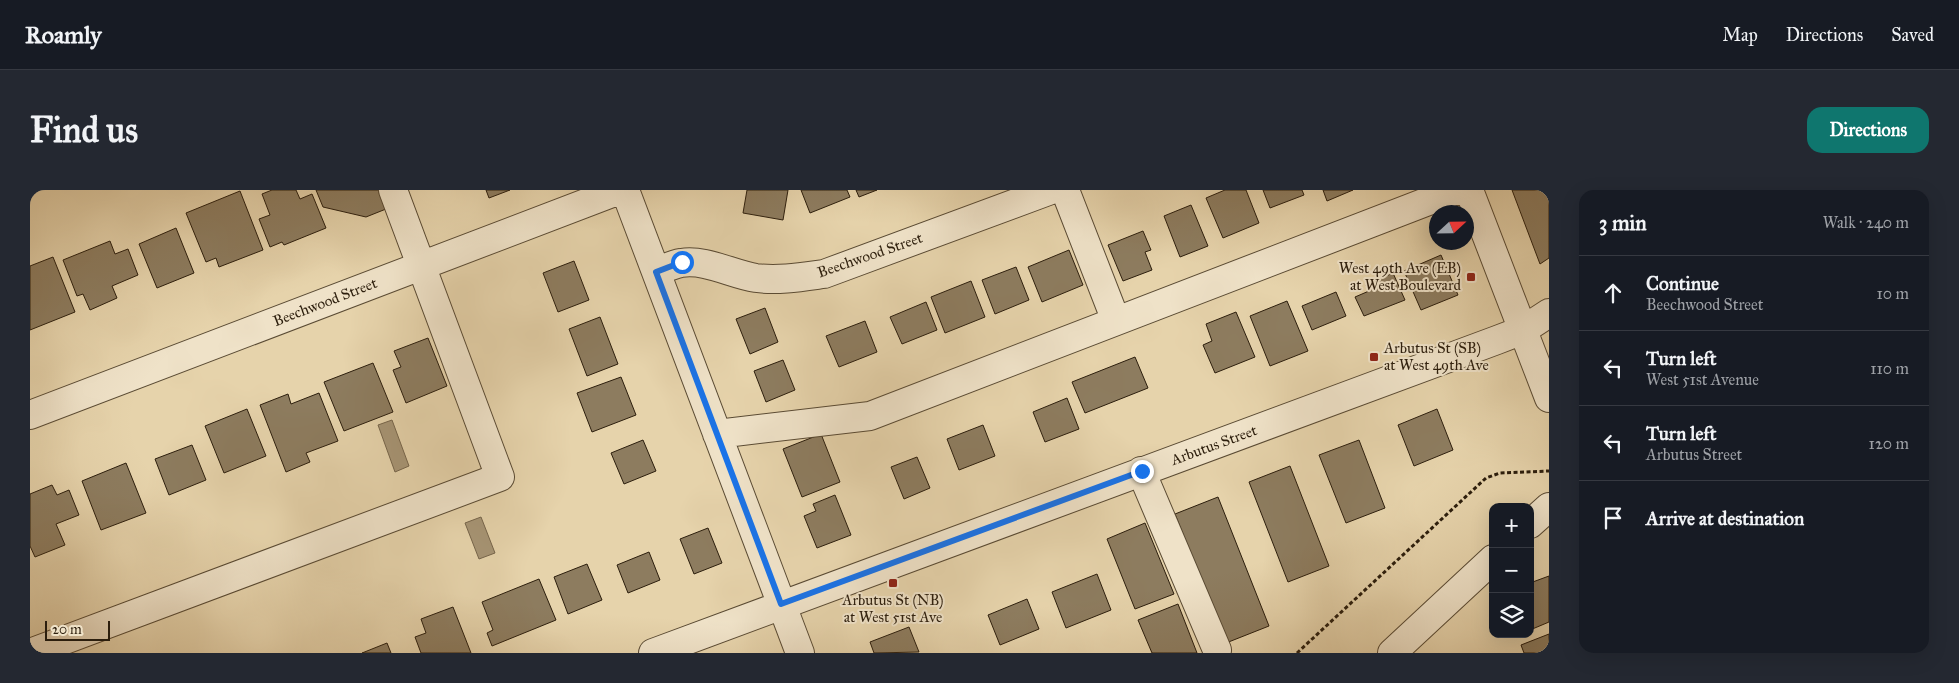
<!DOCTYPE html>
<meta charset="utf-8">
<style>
body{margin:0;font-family:"IM FELL Great Primer",serif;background:#242831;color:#f1f3f6}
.controls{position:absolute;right:15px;bottom:15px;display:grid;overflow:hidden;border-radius:10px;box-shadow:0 5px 20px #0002}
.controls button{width:45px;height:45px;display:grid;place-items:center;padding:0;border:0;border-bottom:1px solid #363941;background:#171b24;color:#f1f3f6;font:25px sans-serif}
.compass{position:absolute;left:1399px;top:15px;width:45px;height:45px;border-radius:50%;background:#171b24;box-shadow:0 5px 20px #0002;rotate:68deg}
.scale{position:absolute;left:15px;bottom:12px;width:65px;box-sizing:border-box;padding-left:5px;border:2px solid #2c1e0d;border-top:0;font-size:14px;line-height:18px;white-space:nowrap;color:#2c1e0d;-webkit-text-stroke:4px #efe2c8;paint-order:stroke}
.stop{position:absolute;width:15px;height:15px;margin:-11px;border:4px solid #1a73e8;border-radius:50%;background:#fff}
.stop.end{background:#1a73e8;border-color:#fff;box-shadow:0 1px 5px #0008}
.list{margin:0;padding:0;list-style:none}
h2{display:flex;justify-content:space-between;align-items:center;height:65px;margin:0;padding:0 20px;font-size:21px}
h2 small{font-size:16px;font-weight:400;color:#9ea1a6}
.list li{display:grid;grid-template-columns:32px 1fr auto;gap:15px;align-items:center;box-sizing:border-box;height:75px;padding:0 20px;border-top:1px solid #363941}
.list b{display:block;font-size:19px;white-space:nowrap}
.list p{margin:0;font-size:16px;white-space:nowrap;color:#9ea1a6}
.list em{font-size:16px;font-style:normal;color:#9ea1a6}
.icon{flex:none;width:28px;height:28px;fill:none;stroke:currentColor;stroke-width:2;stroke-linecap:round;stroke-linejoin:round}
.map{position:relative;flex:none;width:1519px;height:463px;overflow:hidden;border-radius:15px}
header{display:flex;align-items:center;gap:30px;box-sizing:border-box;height:70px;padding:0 25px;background:#171b24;border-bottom:1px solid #363941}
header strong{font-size:24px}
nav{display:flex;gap:28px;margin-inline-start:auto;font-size:18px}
.intro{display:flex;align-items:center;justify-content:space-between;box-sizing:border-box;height:120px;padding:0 30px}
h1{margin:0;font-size:35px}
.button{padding:12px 22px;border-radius:15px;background:#0f766e;color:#fff;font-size:18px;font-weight:700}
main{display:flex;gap:30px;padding:0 30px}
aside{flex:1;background:#171b24;border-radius:15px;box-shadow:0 5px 20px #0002}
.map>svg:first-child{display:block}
.water{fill:#a79575;stroke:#76654b}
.building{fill:#8d7c5f;stroke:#2c1e0d}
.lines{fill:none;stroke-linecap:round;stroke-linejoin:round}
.minor-casing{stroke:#5a4b34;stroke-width:30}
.path{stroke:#2c1e0d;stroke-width:3;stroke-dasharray:4 2.5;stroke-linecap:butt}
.minor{stroke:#efe2c8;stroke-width:28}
.route{stroke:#1a73e8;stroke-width:6}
.poi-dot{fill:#8f2418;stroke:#efe2c8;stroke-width:2}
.labels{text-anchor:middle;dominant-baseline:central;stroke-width:4;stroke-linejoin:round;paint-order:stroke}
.street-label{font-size:15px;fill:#2c1e0d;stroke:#efe2c8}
.poi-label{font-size:15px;fill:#2c1e0d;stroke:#efe2c8;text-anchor:end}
</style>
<header>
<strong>Roamly</strong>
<nav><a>Map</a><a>Directions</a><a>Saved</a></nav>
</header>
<div class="intro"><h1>Find us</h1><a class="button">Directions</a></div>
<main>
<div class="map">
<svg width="1519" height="463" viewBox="0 0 1519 463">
<rect width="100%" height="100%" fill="#e6d3ab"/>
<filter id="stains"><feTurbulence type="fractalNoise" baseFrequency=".004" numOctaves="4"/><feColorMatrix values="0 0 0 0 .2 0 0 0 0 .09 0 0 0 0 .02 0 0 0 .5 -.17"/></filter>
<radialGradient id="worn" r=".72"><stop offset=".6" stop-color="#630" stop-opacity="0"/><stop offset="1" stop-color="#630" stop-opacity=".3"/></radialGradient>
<path class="water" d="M 362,230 L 379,276 L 365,282 L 348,235 Z
M 451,327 L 465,363 L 449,369 L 435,333 Z"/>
<path class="building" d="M 242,0 L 266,0 L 270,9 L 282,4 L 296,38 L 254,55 L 252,52 L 240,57 L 229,29 L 240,25 L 232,4 Z
M 286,0 L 349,0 L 356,19 L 336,27 L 293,17 Z
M 456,0 L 480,0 L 459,8 Z
M 717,0 L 758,0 L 753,30 L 713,23 Z
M 771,0 L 817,0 L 820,7 L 780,23 Z
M 826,0 L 847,0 L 829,7 Z
M 1195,0 L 1216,0 L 1229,33 L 1193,48 L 1176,8 Z
M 1233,0 L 1272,0 L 1274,5 L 1240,18 Z
M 1293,0 L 1323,0 L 1297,11 Z
M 1482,0 L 1519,0 L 1519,68 L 1510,74 Z
M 210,1 L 233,60 L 189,77 L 186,68 L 176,72 L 156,23 Z
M 1161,15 L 1178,56 L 1150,67 L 1134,26 Z
M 146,38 L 164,83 L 127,98 L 109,54 Z
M 1113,41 L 1121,60 L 1115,62 L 1122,80 L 1093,91 L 1078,55 Z
M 80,51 L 85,64 L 98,59 L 108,85 L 82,96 L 87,108 L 60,120 L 53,104 L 47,106 L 33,70 Z
M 1039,60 L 1053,95 L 1012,112 L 998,77 Z
M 1411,65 L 1428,105 L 1391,120 L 1374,81 Z
M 23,67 L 45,122 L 0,140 L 0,76 Z
M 544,71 L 559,110 L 528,122 L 513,83 Z
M 986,77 L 999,110 L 965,124 L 952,90 Z
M 1363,83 L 1375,110 L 1334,126 L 1325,107 L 1339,101 L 1336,95 Z
M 941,91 L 955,127 L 915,143 L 901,107 Z
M 1306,102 L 1316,126 L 1282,140 L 1272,116 Z
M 1257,111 L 1278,161 L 1240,176 L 1220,126 Z
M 896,112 L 907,140 L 872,154 L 860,127 Z
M 735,118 L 748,152 L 720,164 L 706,129 Z
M 1206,122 L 1225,167 L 1185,183 L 1173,155 L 1182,151 L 1176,134 Z
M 570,127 L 588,174 L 557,186 L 539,139 Z
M 835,131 L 847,162 L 809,177 L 796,146 Z
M 398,148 L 417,196 L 376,213 L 363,180 L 371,177 L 364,161 Z
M 1105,167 L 1118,198 L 1055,223 L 1042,192 Z
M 753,170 L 765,200 L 736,212 L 724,181 Z
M 343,173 L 363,222 L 314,241 L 294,192 Z
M 591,187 L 606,225 L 562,242 L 547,203 Z
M 289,203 L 308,251 L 276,263 L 280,272 L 256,282 L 230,215 L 258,204 L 261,214 Z
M 1037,208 L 1049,239 L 1015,252 L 1003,222 Z
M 217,219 L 236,266 L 194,283 L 175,236 Z
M 1407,219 L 1423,260 L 1384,276 L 1368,235 Z
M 953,235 L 965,266 L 929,280 L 917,249 Z
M 791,244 L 810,292 L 772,307 L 753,259 Z
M 613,250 L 626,281 L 594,294 L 581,263 Z
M 1329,250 L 1355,318 L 1316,333 L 1289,265 Z
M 162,255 L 176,290 L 139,305 L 125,269 Z
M 887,267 L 900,298 L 874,309 L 861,277 Z
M 96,273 L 116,323 L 71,340 L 52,291 Z
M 1260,276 L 1299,376 L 1258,392 L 1219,292 Z
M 22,295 L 27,305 L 39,300 L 49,325 L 26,334 L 35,355 L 5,367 L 0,356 L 0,304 Z
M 805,305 L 821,345 L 787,358 L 774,326 L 786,321 L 783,314 Z
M 1188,307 L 1239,436 L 1196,453 L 1145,324 Z
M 1115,333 L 1144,404 L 1105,419 L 1077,349 Z
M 678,338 L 692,373 L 664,384 L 650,349 Z
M 619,362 L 630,390 L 598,403 L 587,375 Z
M 557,374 L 572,410 L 538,424 L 524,387 Z
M 1067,384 L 1081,420 L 1036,438 L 1022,402 Z
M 1519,386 L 1519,432 L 1500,440 L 1500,409 L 1503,407 L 1500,393 Z
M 509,389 L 526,430 L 462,456 L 457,443 L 463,440 L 452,412 Z
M 997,409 L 1009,439 L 970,455 L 958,425 Z
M 1148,414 L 1167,463 L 1122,463 L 1108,430 Z
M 423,417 L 441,463 L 391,463 L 385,447 L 396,443 L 391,429 Z
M 879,437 L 889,462 L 844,463 L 840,452 Z
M 1519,444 L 1519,463 L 1494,463 L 1491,455 Z
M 357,453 L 361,463 L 332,463 Z"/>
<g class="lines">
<g class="minor-casing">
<path id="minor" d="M 595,0 L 770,463
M 1035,0 L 1086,131
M 1439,0 L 1519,208
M 626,82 C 634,79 643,74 651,73 C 676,69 701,84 726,88 C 748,91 772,87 794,84 L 1021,0
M 0,225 L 590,0
M 687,244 L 840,226 L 1427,0
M 1111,281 L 1187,460
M 1500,334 L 1519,317
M 0,463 L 470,287 L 363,0
M 623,463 L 1467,150 L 1493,140 L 1519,123
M 1362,463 L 1463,369"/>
</g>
<path class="path" d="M 1267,463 L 1456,288 L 1470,283 L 1519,281"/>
<use href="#minor" class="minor"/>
</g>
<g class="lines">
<path class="route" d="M 652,72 L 626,82 L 751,414 L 1112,281"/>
</g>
<g class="poi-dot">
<rect x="1436" y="82" width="10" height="10" rx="2.5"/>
<rect x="1339" y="162" width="10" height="10" rx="2.5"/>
<rect x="858" y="388" width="10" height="10" rx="2.5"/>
</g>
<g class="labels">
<g class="street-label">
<text transform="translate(840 65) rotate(-19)">Beechwood Street</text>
<text transform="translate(295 112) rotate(-21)">Beechwood Street</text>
<text transform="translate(1184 255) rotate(-20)">Arbutus Street</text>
</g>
<g class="poi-label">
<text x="1431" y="78">West 49th Ave (EB)<tspan x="1431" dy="17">at West Boulevard</tspan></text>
<text x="1354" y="158" text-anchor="start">Arbutus St (SB)<tspan x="1354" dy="17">at West 49th Ave</tspan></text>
<text x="863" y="410" text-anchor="middle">Arbutus St (NB)<tspan x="863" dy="17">at West 51st Ave</tspan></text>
</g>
</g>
<rect width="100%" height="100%" filter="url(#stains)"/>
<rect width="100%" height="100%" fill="url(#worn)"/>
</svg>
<div class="controls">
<button>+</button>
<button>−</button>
<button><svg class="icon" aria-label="layers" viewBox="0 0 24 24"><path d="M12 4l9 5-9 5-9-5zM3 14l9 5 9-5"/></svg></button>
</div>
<svg class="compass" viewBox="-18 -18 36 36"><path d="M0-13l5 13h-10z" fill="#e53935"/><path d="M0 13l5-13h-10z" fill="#9ea1a6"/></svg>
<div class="scale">20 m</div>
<div class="stop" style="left:652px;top:72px"></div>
<div class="stop end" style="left:1112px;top:281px"></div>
</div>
<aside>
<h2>3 min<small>Walk · 240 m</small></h2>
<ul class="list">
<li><svg class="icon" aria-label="ahead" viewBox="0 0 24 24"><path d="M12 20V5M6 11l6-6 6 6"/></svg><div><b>Continue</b><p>Beechwood Street</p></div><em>10 m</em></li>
<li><svg class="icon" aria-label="left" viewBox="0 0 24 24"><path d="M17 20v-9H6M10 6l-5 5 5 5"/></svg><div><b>Turn left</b><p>West 51st Avenue</p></div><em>110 m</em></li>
<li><svg class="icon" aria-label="left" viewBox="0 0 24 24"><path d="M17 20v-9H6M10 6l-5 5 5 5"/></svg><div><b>Turn left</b><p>Arbutus Street</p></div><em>120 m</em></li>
<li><svg class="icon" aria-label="arrive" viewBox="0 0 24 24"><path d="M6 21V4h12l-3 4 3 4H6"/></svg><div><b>Arrive at destination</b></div></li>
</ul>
</aside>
</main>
